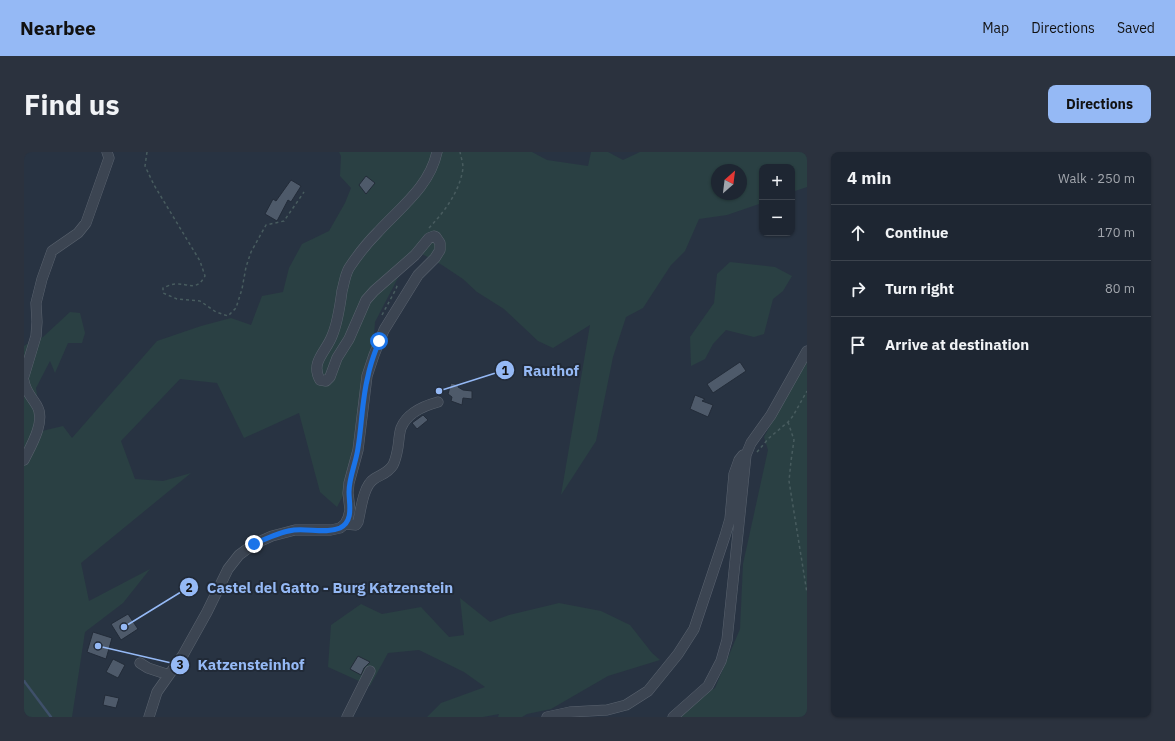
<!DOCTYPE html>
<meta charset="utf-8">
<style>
body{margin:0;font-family:"IBM Plex Sans",sans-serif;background:#2b323e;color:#f1f3f6}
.controls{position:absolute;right:12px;top:12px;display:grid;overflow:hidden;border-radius:8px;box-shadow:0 1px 3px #0004}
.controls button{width:36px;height:36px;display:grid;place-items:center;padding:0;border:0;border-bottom:1px solid #3c434d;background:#1e2632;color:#f1f3f6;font:20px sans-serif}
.compass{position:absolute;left:687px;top:12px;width:36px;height:36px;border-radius:50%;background:#1e2632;box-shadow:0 1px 3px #0004;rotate:28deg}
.stop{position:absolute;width:12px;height:12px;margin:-9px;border:3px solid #1a73e8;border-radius:50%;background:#fff}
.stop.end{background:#1a73e8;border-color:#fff;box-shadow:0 1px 4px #0008}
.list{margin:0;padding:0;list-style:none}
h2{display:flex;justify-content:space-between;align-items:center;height:52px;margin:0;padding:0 16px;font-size:17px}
h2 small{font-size:13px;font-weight:400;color:#a1a5ac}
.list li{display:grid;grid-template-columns:26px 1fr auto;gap:12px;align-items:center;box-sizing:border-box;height:56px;padding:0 16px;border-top:1px solid #3c434d}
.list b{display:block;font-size:15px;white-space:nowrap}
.list em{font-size:13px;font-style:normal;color:#a1a5ac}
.icon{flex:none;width:22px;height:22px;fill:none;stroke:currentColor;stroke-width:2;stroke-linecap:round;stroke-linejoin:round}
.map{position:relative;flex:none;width:783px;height:565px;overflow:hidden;border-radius:8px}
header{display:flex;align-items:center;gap:24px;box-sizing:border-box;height:56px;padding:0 20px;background:#95b9f5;color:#111}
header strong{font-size:19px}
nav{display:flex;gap:22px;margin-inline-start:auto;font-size:14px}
.intro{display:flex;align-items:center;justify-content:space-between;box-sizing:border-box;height:96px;padding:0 24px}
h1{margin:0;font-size:28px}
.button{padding:10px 18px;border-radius:8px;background:#95b9f5;color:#111;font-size:14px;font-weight:700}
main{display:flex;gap:24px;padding:0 24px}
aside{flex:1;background:#1e2632;border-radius:8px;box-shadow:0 1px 3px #0004}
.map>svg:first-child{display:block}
.green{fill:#2a4043;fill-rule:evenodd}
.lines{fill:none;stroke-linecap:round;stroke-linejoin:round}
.stream{stroke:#3f506a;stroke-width:2.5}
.building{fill:#4e5a6a;stroke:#232c39}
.minor-casing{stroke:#5a636f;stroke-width:11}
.path{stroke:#485c5f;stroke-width:1.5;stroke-dasharray:3 3;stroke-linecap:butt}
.minor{stroke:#3c4552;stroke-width:10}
.route{stroke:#1a73e8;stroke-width:5}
.leader{fill:none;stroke:#95b9f5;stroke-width:1.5}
.callout-dot{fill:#95b9f5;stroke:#212a37;stroke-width:1.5}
.mark-label{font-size:12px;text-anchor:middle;font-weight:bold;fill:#111}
.callout-label{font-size:15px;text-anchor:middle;font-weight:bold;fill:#95b9f5;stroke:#212a37;stroke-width:4;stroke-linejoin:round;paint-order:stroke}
</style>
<header>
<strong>Nearbee</strong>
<nav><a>Map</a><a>Directions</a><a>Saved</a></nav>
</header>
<div class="intro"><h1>Find us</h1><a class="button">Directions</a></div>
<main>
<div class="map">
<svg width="783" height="565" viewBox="0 0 783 565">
<rect width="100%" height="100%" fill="#283342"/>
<path class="green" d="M 315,0 L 508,0 L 523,8 L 564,14 L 567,0 L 584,0 L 599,8 L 616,0 L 783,0 L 783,35 L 768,40 L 768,15 L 738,15 L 738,51 L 703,63 L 675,67 L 661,99 L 647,113 L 619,156 L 602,165 L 589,205 L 572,289 L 537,343 L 566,173 L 529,196 L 514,189 L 480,157 L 453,140 L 439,127 L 418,113 L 389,97 L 351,170 L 348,210 L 322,338 L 313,355 L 296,340 L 275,261 L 220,286 L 193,231 L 156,227 L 97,289 L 111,327 L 139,329 L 167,321 L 57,411 L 65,449 L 126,417 L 99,451 L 61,480 L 48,565 L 0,565 L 0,194 L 6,190 L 19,185 L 46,160 L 56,161 L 61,181 L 58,191 L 44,191 L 31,221 L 26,209 L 12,236 L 18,279 L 39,274 L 48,286 L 133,189 L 177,174 L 207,166 L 227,173 L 238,144 L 259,140 L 265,116 L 278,92 L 305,79 L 321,51 L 327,36 L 316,24 L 317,4 ZM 693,18 L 717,18 L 717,42 L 693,42 Z
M 706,110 L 751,115 L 768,124 L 759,139 L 749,147 L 740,182 L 730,185 L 702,178 L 689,192 L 681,207 L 667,214 L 666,185 L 690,151 L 693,122 Z
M 783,205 L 783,565 L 643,565 L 691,536 L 716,477 L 719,412 L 744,298 L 740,285 Z
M 436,446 L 466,470 L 485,463 L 535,451 L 577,459 L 606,473 L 628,501 L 636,508 L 584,524 L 527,557 L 503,562 L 498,565 L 474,565 L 475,562 L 459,565 L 403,565 L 417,551 L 461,535 L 440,520 L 395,498 L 364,501 L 346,534 L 304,515 L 307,473 L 337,452 L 358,462 L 397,455 L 425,485 L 440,483 Z"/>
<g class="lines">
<path class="stream" d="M 0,529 L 27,565"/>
</g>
<path class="building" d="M 342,24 L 351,31 L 342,42 L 335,33 Z
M 267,28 L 277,34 L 267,50 L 264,48 L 253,69 L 241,62 L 249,47 L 252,49 Z
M 716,210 L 722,219 L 689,241 L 683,232 Z
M 427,231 L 435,233 L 434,235 L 439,238 L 448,239 L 448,247 L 439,246 L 438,253 L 427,249 L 428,245 L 424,242 Z
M 671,243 L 681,247 L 678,249 L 689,253 L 684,265 L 666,257 Z
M 399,263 L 404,268 L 393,277 L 388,271 Z
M 104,462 L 114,477 L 97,488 L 87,472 Z
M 69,480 L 88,486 L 82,507 L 63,500 Z
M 334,504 L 346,510 L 340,516 L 337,523 L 326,517 Z
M 89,507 L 101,513 L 94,526 L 82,520 Z
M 81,543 L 95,546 L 92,556 L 79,553 Z"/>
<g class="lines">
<g class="minor-casing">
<path id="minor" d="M 0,224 L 12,184 L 13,170 L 12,151 L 18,127 L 28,99 L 54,81 L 62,71 L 85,6 L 83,0
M 0,229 C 1,239 8,245 13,254 C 22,269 7,294 0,308
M 321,372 L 332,373 L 334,370 C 337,358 339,334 350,327 C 358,322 364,321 369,313 C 372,307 373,301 374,295 C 375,289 375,282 377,276 C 383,261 399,254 414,250
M 116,511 L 124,516 L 145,523
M 125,565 L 133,540 L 159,503 L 183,460 L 204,417 L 215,403 L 230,392 L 248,384 L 271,378 L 307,378 L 316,376 L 321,372 L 324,366 L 326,358 L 324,341 L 325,331 L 334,298 L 343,224 L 350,203 L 360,178 L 394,123 L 411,106 L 416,98 L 416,91 L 412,85 L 410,84 L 405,86 L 391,103 L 350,139 L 342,148 L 325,187 L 313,206 L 306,225 L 302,229 L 296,228 C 286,210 302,200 308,184 C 314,170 316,154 318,139 C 320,132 321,123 325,116 C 333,104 344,90 354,80 C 376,56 406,34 413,0
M 323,565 L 346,519
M 523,565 L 546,560 L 583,558 L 602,553 L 624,539 L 654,502 L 670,477 L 701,384 L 706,367 L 710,322 L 715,308 L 719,303 L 722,303
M 649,565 L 684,534 L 697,509 L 703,488 L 722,303 L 727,291 L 747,263 L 783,199"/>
</g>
<path class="path" d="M 123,0 L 121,14 L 130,33 L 176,109 L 181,124 C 172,140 165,131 151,132 C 147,132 142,135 139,136 L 139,141 L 153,147 L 176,149 L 192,160 L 204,164 L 212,156 L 218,137 L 222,115 L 227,100 L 242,73 L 260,69 L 280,40
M 405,76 C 421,59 436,39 439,16 C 439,11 437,5 436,0
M 358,163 L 372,137 L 374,131
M 764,270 L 770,288 L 767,309 L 765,329 L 783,441
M 733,300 L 745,286 L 764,270 L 769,264 L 783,239"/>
<use href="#minor" class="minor"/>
</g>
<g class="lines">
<path class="route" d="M 230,392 C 243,386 256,380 270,378 C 284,376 302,382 316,376 C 330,369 325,352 325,340 C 325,325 332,311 334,296 C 338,272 338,247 344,224 C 346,212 351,200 355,189"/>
</g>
<path class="leader" d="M415 239L481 218M100 475L165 435M74 494L156 513"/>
<g class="callout-dot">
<circle cx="415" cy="239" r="4"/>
<circle cx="100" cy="475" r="4"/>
<circle cx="74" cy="494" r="4"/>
<circle cx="481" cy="218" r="10"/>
<circle cx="165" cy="435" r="10"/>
<circle cx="156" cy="513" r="10"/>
</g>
<g class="mark-label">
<text x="481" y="223">1</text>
<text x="165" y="440">2</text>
<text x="156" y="517">3</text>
</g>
<g class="callout-label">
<text x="527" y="224">Rauthof</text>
<text x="306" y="441">Castel del Gatto - Burg Katzenstein</text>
<text x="227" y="518">Katzensteinhof</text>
</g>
</svg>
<div class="controls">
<button>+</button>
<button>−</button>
</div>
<svg class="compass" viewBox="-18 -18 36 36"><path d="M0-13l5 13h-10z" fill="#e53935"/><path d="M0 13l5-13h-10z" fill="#a1a5ac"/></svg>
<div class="stop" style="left:355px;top:189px"></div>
<div class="stop end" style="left:230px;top:392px"></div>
</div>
<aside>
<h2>4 min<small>Walk · 250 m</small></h2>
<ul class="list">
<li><svg class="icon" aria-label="ahead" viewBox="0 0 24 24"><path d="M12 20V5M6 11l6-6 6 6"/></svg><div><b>Continue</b></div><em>170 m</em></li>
<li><svg class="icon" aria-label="right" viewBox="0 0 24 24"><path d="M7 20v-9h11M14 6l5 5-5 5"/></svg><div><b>Turn right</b></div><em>80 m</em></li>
<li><svg class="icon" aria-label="arrive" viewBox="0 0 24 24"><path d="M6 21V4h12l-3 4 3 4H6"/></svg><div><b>Arrive at destination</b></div></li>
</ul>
</aside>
</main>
